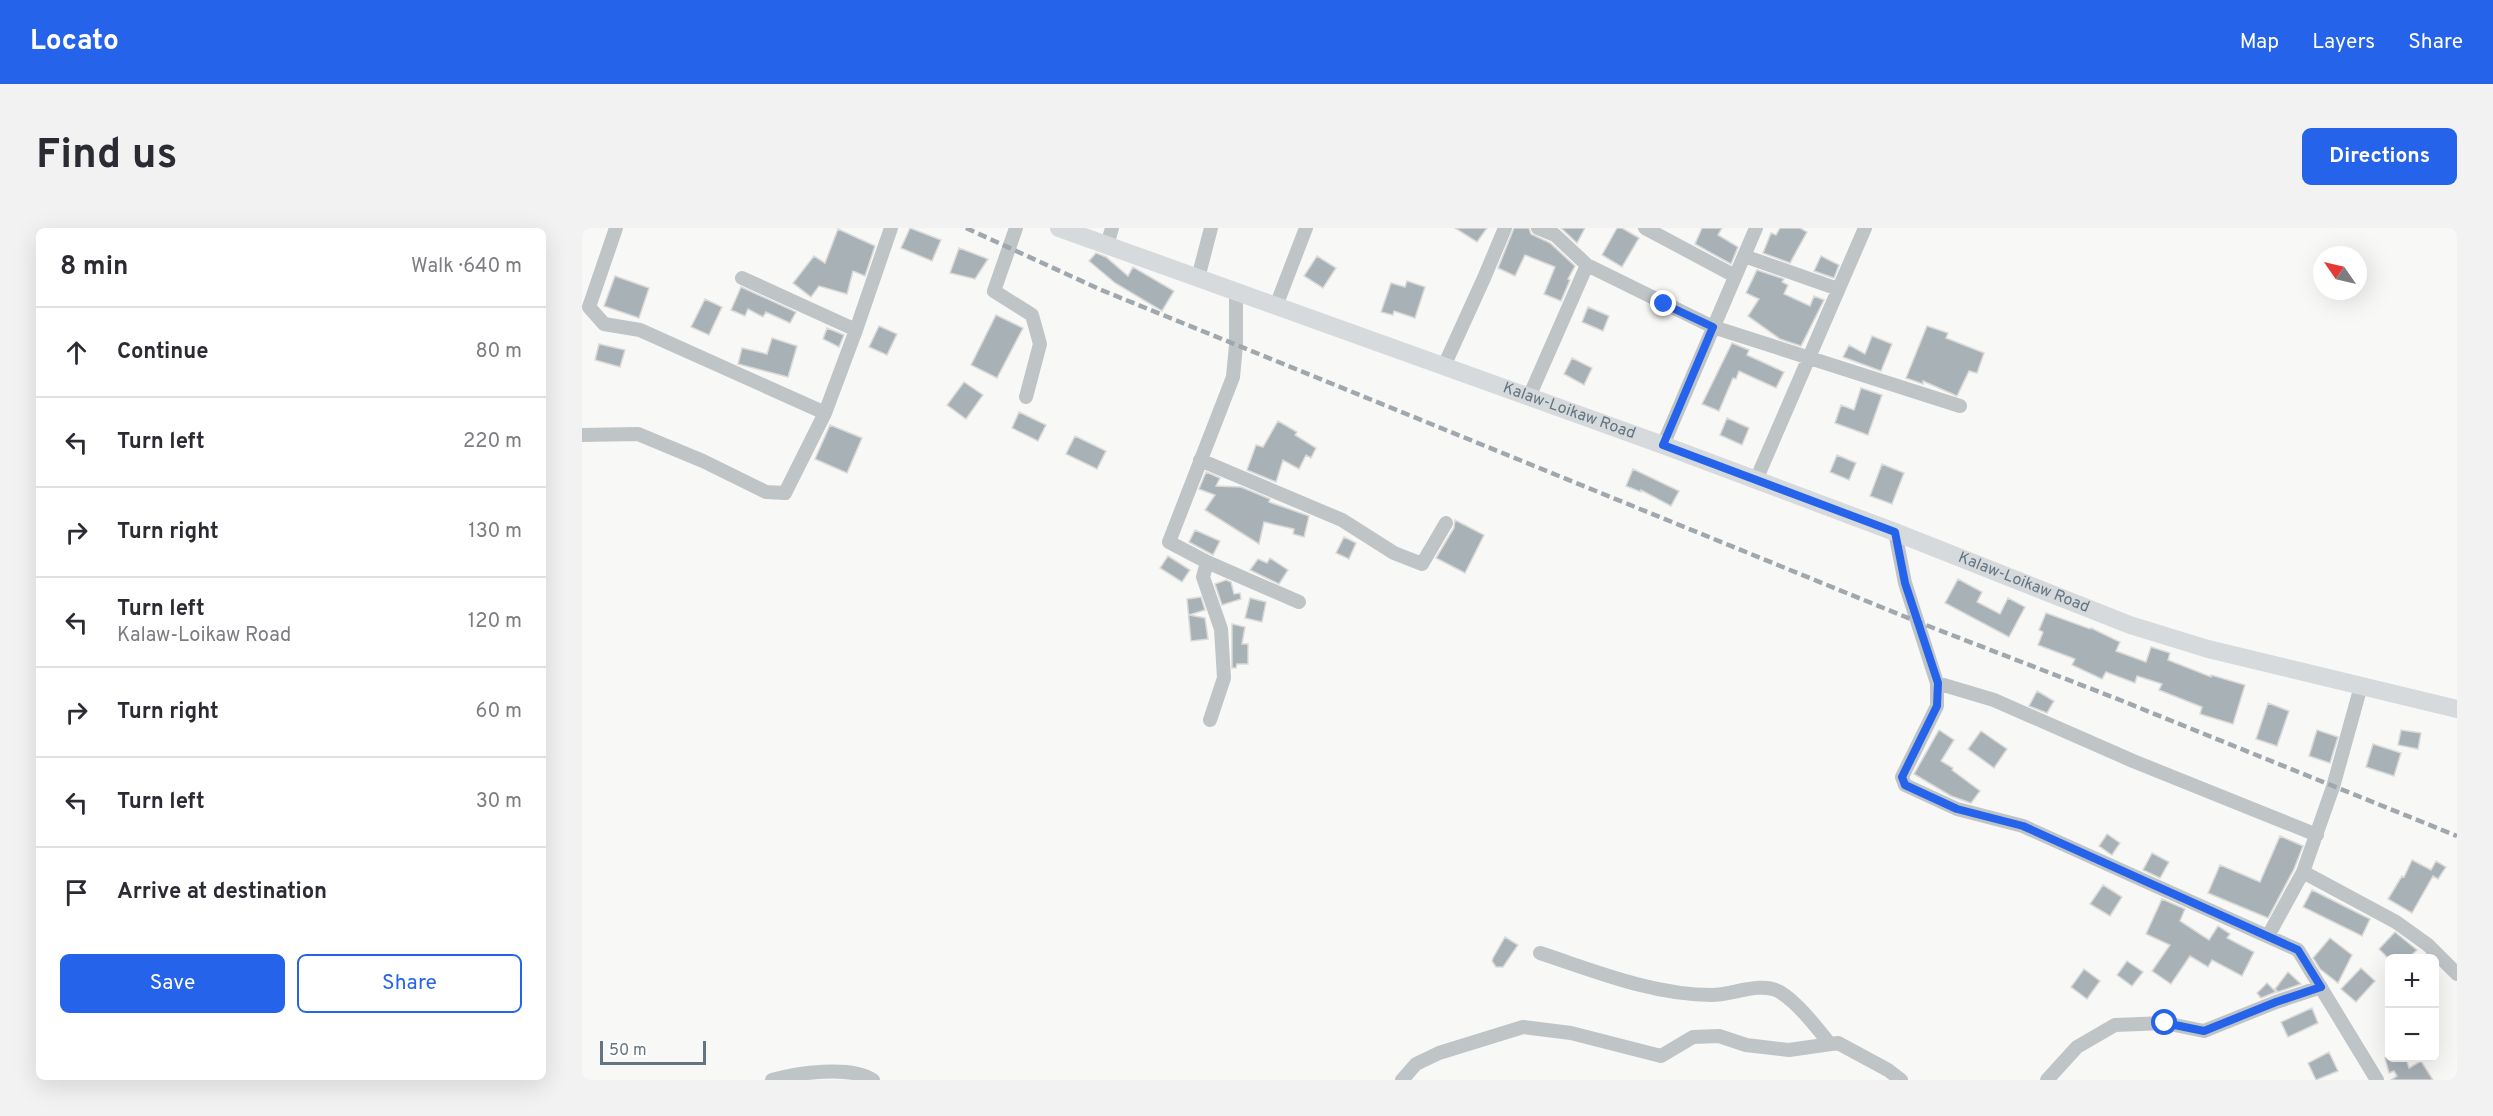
<!DOCTYPE html>
<meta charset="utf-8">
<style>
body{margin:0;font-family:Overpass,sans-serif;background:#f2f2f3;color:#2b2b33}
.controls{position:absolute;right:18px;bottom:18px;display:grid;overflow:hidden;border-radius:9px;box-shadow:0 6px 24px #0002}
.controls button{width:54px;height:54px;display:grid;place-items:center;padding:0;border:0;border-bottom:2px solid #e1e1e2;background:#fff;color:#2b2b33;font:30px sans-serif}
.compass{position:absolute;left:1731px;top:18px;width:54px;height:54px;border-radius:50%;background:#fff;box-shadow:0 6px 24px #0002;rotate:304deg}
.scale{position:absolute;left:18px;bottom:15px;width:106px;box-sizing:border-box;padding-left:6px;border:3px solid #64757f;border-top:0;font-size:16px;line-height:21px;white-space:nowrap;color:#64757f;-webkit-text-stroke:4px #fff;paint-order:stroke}
.stop{position:absolute;width:18px;height:18px;margin:-14px;border:4px solid #2563eb;border-radius:50%;background:#fff}
.stop.end{background:#2563eb;border-color:#fff;box-shadow:0 2px 6px #0008}
.list{margin:0;padding:0;list-style:none}
h2{display:flex;justify-content:space-between;align-items:center;height:78px;margin:0;padding:0 24px;font-size:26px}
h2 small{font-size:20px;font-weight:400;color:#7c7c81}
.list li{display:grid;grid-template-columns:39px 1fr auto;gap:18px;align-items:center;box-sizing:border-box;height:90px;padding:0 24px;border-top:2px solid #e1e1e2}
.list b{display:block;font-size:22px;white-space:nowrap}
.list p{margin:0;font-size:20px;white-space:nowrap;color:#7c7c81}
.list em{font-size:20px;font-style:normal;color:#7c7c81}
.actions{display:flex;gap:12px;padding:18px 24px}
.actions a{flex:1;padding:14px 0;border:2px solid #2563eb;border-radius:9px;text-align:center;font-size:21px;color:#2563eb}
.actions .main{background:#2563eb;color:#fff}
.icon{flex:none;width:33px;height:33px;fill:none;stroke:currentColor;stroke-width:2;stroke-linecap:round;stroke-linejoin:round}
.map{position:relative;flex:none;width:1875px;height:852px;overflow:hidden;border-radius:9px}
header{display:flex;align-items:center;gap:36px;box-sizing:border-box;height:84px;padding:0 30px;background:#2563eb;color:#fff}
header strong{font-size:28px}
nav{display:flex;gap:33px;margin-inline-start:auto;font-size:21px}
.intro{display:flex;align-items:center;justify-content:space-between;box-sizing:border-box;height:144px;padding:0 36px}
h1{margin:0;font-size:42px}
.button{padding:15px 27px;border-radius:9px;background:#2563eb;color:#fff;font-size:21px;font-weight:700}
main{display:flex;gap:36px;padding:0 36px}
aside{flex:1;background:#fff;border-radius:9px;box-shadow:0 6px 24px #0002}
.map>svg:first-child{display:block}
.building{fill:#a8b1b6;stroke:#dadad8;stroke-width:1.5}
.lines{fill:none;stroke-linecap:round;stroke-linejoin:round}
.minor{stroke:#bfc4c7;stroke-width:14}
.major{stroke:#d6dadd;stroke-width:18}
.rail{stroke:#a1a8ad;stroke-width:4.5;stroke-dasharray:9 4.5;stroke-linecap:butt}
.route{stroke:#2563eb;stroke-width:8}
.labels{text-anchor:middle;dominant-baseline:central;stroke-width:6;stroke-linejoin:round;paint-order:stroke}
.street-label{font-size:16px;fill:#64757f;stroke:#fff}
</style>
<header>
<strong>Locato</strong>
<nav><a>Map</a><a>Layers</a><a>Share</a></nav>
</header>
<div class="intro"><h1>Find us</h1><a class="button">Directions</a></div>
<main>
<aside>
<h2>8 min<small>Walk · 640 m</small></h2>
<ul class="list">
<li><svg class="icon" aria-label="ahead" viewBox="0 0 24 24"><path d="M12 20V5M6 11l6-6 6 6"/></svg><div><b>Continue</b></div><em>80 m</em></li>
<li><svg class="icon" aria-label="left" viewBox="0 0 24 24"><path d="M17 20v-9H6M10 6l-5 5 5 5"/></svg><div><b>Turn left</b></div><em>220 m</em></li>
<li><svg class="icon" aria-label="right" viewBox="0 0 24 24"><path d="M7 20v-9h11M14 6l5 5-5 5"/></svg><div><b>Turn right</b></div><em>130 m</em></li>
<li><svg class="icon" aria-label="left" viewBox="0 0 24 24"><path d="M17 20v-9H6M10 6l-5 5 5 5"/></svg><div><b>Turn left</b><p>Kalaw-Loikaw Road</p></div><em>120 m</em></li>
<li><svg class="icon" aria-label="right" viewBox="0 0 24 24"><path d="M7 20v-9h11M14 6l5 5-5 5"/></svg><div><b>Turn right</b></div><em>60 m</em></li>
<li><svg class="icon" aria-label="left" viewBox="0 0 24 24"><path d="M17 20v-9H6M10 6l-5 5 5 5"/></svg><div><b>Turn left</b></div><em>30 m</em></li>
<li><svg class="icon" aria-label="arrive" viewBox="0 0 24 24"><path d="M6 21V4h12l-3 4 3 4H6"/></svg><div><b>Arrive at destination</b></div></li>
</ul>
<div class="actions"><a class="main">Save</a><a>Share</a></div>
</aside>
<div class="map">
<svg width="1875" height="852" viewBox="0 0 1875 852">
<rect width="100%" height="100%" fill="#f8f8f6"/>
<path class="building" d="M 328,0 L 359,12 L 350,33 L 319,20 Z
M 873,0 L 905,0 L 895,14 Z
M 932,0 L 947,0 L 949,6 L 968,15 L 993,38 L 986,51 L 988,52 L 979,73 L 962,66 L 973,39 L 943,27 L 933,48 L 916,40 Z
M 979,0 L 1003,0 L 995,15 Z
M 1035,0 L 1040,0 L 1057,10 L 1040,39 L 1020,27 Z
M 1120,0 L 1140,0 L 1136,7 L 1156,19 L 1149,36 L 1113,16 Z
M 1198,0 L 1218,0 L 1225,4 L 1208,35 L 1181,25 L 1189,5 L 1194,7 Z
M 256,1 L 293,18 L 283,48 L 271,43 L 265,66 L 237,58 L 229,69 L 211,55 L 232,28 L 243,35 Z
M 377,20 L 406,31 L 393,51 L 368,45 Z
M 514,25 L 524,29 L 546,48 L 551,39 L 592,63 L 580,83 L 533,55 L 507,33 Z
M 735,28 L 754,40 L 741,60 L 722,48 Z
M 1239,28 L 1257,37 L 1252,50 L 1232,43 Z
M 1175,42 L 1202,51 L 1200,54 L 1206,57 L 1202,66 L 1228,78 L 1232,68 L 1242,72 L 1219,118 L 1198,111 L 1166,88 L 1177,71 L 1164,65 Z
M 33,48 L 67,60 L 57,90 L 22,78 Z
M 825,53 L 843,59 L 833,90 L 812,83 L 811,87 L 799,84 L 809,55 L 823,59 Z
M 159,59 L 214,84 L 208,95 L 184,84 L 181,89 L 166,81 L 163,88 L 149,82 Z
M 123,71 L 140,79 L 127,107 L 109,99 Z
M 1006,79 L 1027,88 L 1021,103 L 1000,94 Z
M 414,87 L 441,100 L 415,150 L 389,137 Z
M 297,98 L 315,106 L 305,127 L 287,119 Z
M 1345,98 L 1366,105 L 1364,110 L 1402,125 L 1395,145 L 1387,143 L 1375,168 L 1341,153 L 1341,156 L 1324,150 Z
M 245,100 L 262,107 L 257,119 L 241,111 Z
M 1290,108 L 1310,116 L 1299,143 L 1261,129 L 1267,117 L 1283,126 Z
M 190,110 L 215,118 L 206,149 L 156,136 L 160,120 L 185,126 Z
M 1150,115 L 1167,122 L 1165,127 L 1202,144 L 1194,160 L 1157,143 L 1154,151 L 1151,150 L 1137,183 L 1120,176 Z
M 17,116 L 43,122 L 38,139 L 13,132 Z
M 990,130 L 1010,140 L 1002,157 L 982,146 Z
M 382,154 L 401,167 L 384,191 L 365,177 Z
M 1279,160 L 1300,167 L 1286,207 L 1253,195 L 1259,177 L 1272,182 Z
M 437,184 L 464,197 L 456,213 L 430,200 Z
M 1145,190 L 1167,200 L 1160,217 L 1138,207 Z
M 696,193 L 715,204 L 713,207 L 734,220 L 729,230 L 724,227 L 717,241 L 701,232 L 694,254 L 665,242 L 674,217 L 681,219 Z
M 248,197 L 280,210 L 265,245 L 233,231 Z
M 493,208 L 524,223 L 515,241 L 484,226 Z
M 1255,227 L 1274,235 L 1267,252 L 1248,244 Z
M 1300,236 L 1322,245 L 1310,276 L 1288,268 Z
M 1051,241 L 1097,263 L 1089,278 L 1059,262 L 1059,264 L 1044,258 Z
M 624,244 L 638,250 L 634,258 L 659,259 L 688,271 L 687,274 L 727,288 L 722,309 L 711,306 L 712,301 L 682,294 L 677,316 L 623,282 L 633,267 L 617,261 Z
M 873,292 L 902,307 L 883,345 L 854,330 L 872,300 Z
M 613,302 L 638,313 L 631,327 L 607,314 Z
M 762,309 L 774,315 L 767,331 L 754,325 Z
M 586,328 L 608,342 L 600,354 L 578,340 Z
M 688,330 L 706,342 L 697,356 L 668,342 L 676,331 L 685,335 Z
M 1376,351 L 1400,364 L 1395,374 L 1418,386 L 1426,370 L 1443,379 L 1427,409 L 1363,375 Z
M 644,352 L 649,354 L 652,366 L 658,365 L 659,371 L 640,377 L 633,356 Z
M 619,369 L 623,382 L 607,387 L 623,390 L 626,411 L 609,413 L 605,371 Z
M 668,370 L 684,374 L 680,394 L 663,390 Z
M 1464,385 L 1508,401 L 1509,400 L 1538,414 L 1534,423 L 1564,434 L 1569,419 L 1588,425 L 1586,432 L 1629,449 L 1629,447 L 1663,457 L 1651,496 L 1618,486 L 1620,479 L 1577,462 L 1580,456 L 1555,448 L 1553,455 L 1524,444 L 1520,451 L 1490,437 L 1493,431 L 1456,417 L 1461,404 L 1457,402 Z
M 650,396 L 663,399 L 660,416 L 666,416 L 666,436 L 655,436 L 654,440 L 650,440 Z
M 1455,463 L 1472,473 L 1465,485 L 1447,478 Z
M 1686,475 L 1707,483 L 1695,518 L 1674,511 Z
M 1357,502 L 1372,512 L 1359,533 L 1371,540 L 1370,542 L 1398,563 L 1389,575 L 1369,568 L 1332,546 Z
M 1735,502 L 1756,509 L 1748,535 L 1727,528 Z
M 1819,502 L 1839,505 L 1836,521 L 1816,517 Z
M 1399,503 L 1425,521 L 1412,540 L 1386,521 Z
M 1791,516 L 1819,525 L 1812,548 L 1784,539 Z
M 1525,606 L 1538,615 L 1530,627 L 1517,618 Z
M 1698,608 L 1721,618 L 1712,641 L 1686,690 L 1626,665 L 1638,637 L 1678,654 Z
M 1570,625 L 1587,634 L 1578,650 L 1561,642 Z
M 1830,632 L 1849,642 L 1854,633 L 1864,639 L 1856,651 L 1851,648 L 1830,685 L 1806,671 L 1820,648 L 1822,649 Z
M 1521,657 L 1540,669 L 1528,688 L 1508,676 Z
M 1730,662 L 1788,691 L 1780,708 L 1721,679 Z
M 1580,671 L 1603,681 L 1598,693 L 1627,712 L 1636,698 L 1648,706 L 1645,710 L 1672,724 L 1660,748 L 1630,732 L 1626,739 L 1608,728 L 1589,756 L 1570,743 L 1588,717 L 1564,706 Z
M 1813,704 L 1835,722 L 1826,730 L 1806,730 L 1797,721 Z
M 923,709 L 936,717 L 921,739 L 914,739 L 910,733 L 911,730 Z
M 1748,710 L 1770,727 L 1756,755 L 1738,741 L 1731,730 Z
M 1545,733 L 1561,744 L 1550,758 L 1535,747 Z
M 1779,740 L 1793,753 L 1774,774 L 1759,761 Z
M 1502,741 L 1518,753 L 1505,771 L 1489,759 Z
M 1706,744 L 1719,756 L 1696,764 L 1693,761 Z
M 1685,755 L 1694,764 L 1679,770 L 1675,765 Z
M 1730,780 L 1736,795 L 1706,809 L 1699,794 Z
M 1747,824 L 1756,843 L 1734,852 L 1726,835 Z
M 1803,830 L 1824,830 L 1827,840 L 1839,833 L 1851,852 L 1809,852 L 1815,848 L 1812,843 L 1807,845 Z"/>
<g class="lines">
<path class="minor" d="M 34,0 L 7,79 L 22,96 L 58,102 L 243,185
M 434,0 L 412,63 L 450,87 L 458,116 L 444,169
M 956,0 L 973,7 L 1005,37 L 1131,99 L 1378,178
M 1063,0 L 1153,48
M 525,17 L 530,0
M 1162,28 L 1256,61
M 160,50 L 274,102
M 616,50 L 629,0
M 654,63 L 654,117 L 651,149 L 587,314 L 625,334 L 717,374
M 694,78 L 724,0
M 862,138 L 902,50 L 923,0
M 947,169 L 1005,37
M 0,207 L 56,206 L 121,233 L 184,264 L 203,265 L 243,185 L 274,102 L 309,0
M 1081,217 L 1174,0
M 618,232 L 760,292 L 812,325 L 840,336 L 864,295
M 1174,252 L 1283,0
M 1313,304 L 1323,355 L 1355,455 L 1355,478 L 1320,549 L 1323,557 L 1375,581 L 1441,598 L 1716,722 L 1795,852
M 625,334 L 621,349 L 639,401 L 642,450 L 628,492
M 1355,455 L 1412,472 L 1551,533 L 1735,607
M 1721,644 L 1814,694 L 1846,717 L 1875,746
M 1686,708 L 1721,644 L 1751,559 L 1779,458
M 958,725 C 1013,743 1071,767 1130,767 C 1150,767 1179,753 1198,764 C 1216,775 1235,800 1248,816
M 190,852 C 215,845 268,837 291,852
M 820,852 L 834,836 L 857,825 L 941,799 L 989,805 L 1079,828 L 1111,809 L 1137,808 L 1164,817 L 1207,822 L 1256,815 L 1306,842 L 1319,852
M 1465,852 L 1495,819 L 1533,797 L 1583,795 L 1622,803 L 1694,774 L 1739,759"/>
<path class="major" id="s1" d="M 477,0 L 1081,217 L 1313,304 L 1548,397 L 1626,421 L 1875,481"/>
<path class="rail" d="M 384,0 L 517,61 L 1336,394 L 1533,470 L 1875,608"/>
</g>
<g class="lines">
<path class="route" d="M 1082,76 L 1131,99 L 1081,217 L 1313,304 L 1323,355 L 1356,455 L 1355,478 L 1320,549 L 1323,557 L 1375,581 L 1441,598 L 1716,722 L 1739,759 L 1694,774 L 1622,803 L 1583,795"/>
</g>
<g class="labels">
<g class="street-label">
<text stroke="none"><textPath href="#s1" startOffset="542">Kalaw-Loikaw Road</textPath></text>
<text stroke="none"><textPath href="#s1" startOffset="1028">Kalaw-Loikaw Road</textPath></text>
</g>
</g>
</svg>
<div class="controls">
<button>+</button>
<button>−</button>
</div>
<svg class="compass" viewBox="-18 -18 36 36"><path d="M0-13l5 13h-10z" fill="#e53935"/><path d="M0 13l5-13h-10z" fill="#7c7c81"/></svg>
<div class="scale">50 m</div>
<div class="stop" style="left:1583px;top:795px"></div>
<div class="stop end" style="left:1082px;top:76px"></div>
</div>
</main>
